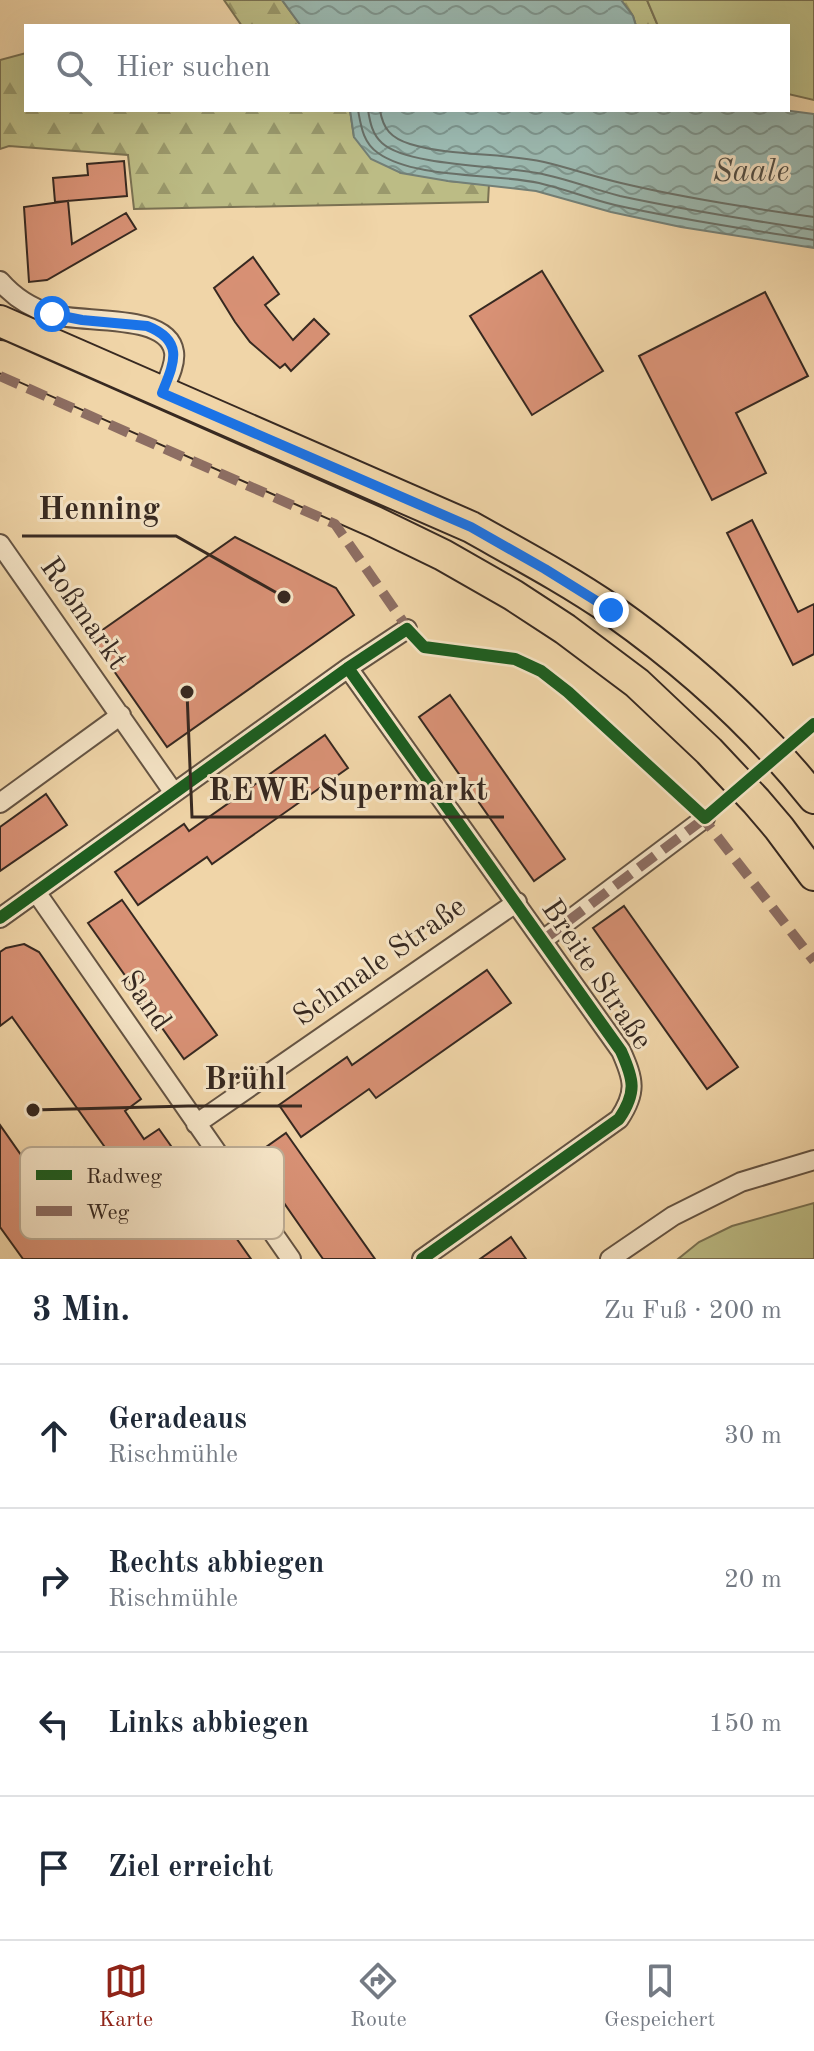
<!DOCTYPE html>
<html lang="de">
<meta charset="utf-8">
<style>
body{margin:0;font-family:"Old Standard TT",serif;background:#f6f6f7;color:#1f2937}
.stop{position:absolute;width:24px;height:24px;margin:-18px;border:6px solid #1a73e8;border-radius:50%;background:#fff}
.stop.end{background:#1a73e8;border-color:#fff;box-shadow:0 2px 8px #0008}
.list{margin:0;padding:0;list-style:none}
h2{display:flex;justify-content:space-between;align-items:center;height:104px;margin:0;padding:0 32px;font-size:34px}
h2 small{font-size:26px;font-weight:400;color:#747a83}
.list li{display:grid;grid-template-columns:52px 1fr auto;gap:24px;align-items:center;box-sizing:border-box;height:144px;padding:0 32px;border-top:2px solid #e0e1e3}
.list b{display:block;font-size:30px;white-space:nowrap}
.list p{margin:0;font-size:26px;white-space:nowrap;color:#747a83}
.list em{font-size:26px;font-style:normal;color:#747a83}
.icon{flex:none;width:44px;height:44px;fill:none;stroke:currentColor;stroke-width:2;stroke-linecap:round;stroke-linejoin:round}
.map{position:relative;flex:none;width:814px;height:1259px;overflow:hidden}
.search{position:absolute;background:#fff;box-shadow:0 8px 32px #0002;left:24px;right:24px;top:24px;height:88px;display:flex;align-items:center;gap:20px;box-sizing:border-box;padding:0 28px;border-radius:0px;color:#747a83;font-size:30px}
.sheet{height:680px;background:#fff}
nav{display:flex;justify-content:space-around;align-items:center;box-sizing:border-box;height:112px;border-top:2px solid #e0e1e3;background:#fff;font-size:22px;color:#747a83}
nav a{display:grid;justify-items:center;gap:4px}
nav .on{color:#8f2418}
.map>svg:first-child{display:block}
.forest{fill:url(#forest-firs);stroke:#7a7253;stroke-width:2}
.green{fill:#bcbc85;stroke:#7a7253;stroke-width:2}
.water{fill:url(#water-waves);stroke:#737f76;stroke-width:2}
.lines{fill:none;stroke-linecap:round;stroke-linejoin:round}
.shore{stroke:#697068;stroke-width:2}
.building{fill:#d89175;stroke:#372921;stroke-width:2}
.street-casing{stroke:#655443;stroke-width:22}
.primary-casing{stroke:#372921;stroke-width:34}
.street{stroke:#f5e4c6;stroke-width:18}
.primary{stroke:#f0d5a8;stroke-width:30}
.quiet{stroke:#8d6e63;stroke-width:10;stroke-dasharray:20 10;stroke-linecap:butt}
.cycleway-casing{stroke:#f5e4c6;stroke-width:17}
.cycleway{stroke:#1b5e20;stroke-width:12}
.route{stroke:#1a73e8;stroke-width:10}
.labels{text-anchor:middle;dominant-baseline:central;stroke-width:6;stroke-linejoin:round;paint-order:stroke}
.street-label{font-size:30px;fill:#372921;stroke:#f5e4c6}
.water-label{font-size:32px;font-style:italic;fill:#504d44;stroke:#f5e4c6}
.key{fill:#f5e4c6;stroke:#bcac94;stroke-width:2}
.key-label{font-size:22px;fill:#372921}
.leader{fill:none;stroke:#372921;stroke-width:3}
.callout-dot{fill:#372921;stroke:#f5e4c6;stroke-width:3}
.callout-label{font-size:32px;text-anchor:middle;font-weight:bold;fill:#372921;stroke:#f5e4c6;stroke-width:6;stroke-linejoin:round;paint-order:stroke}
</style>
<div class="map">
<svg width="814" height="1259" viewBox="0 0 814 1259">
<defs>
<pattern id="forest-firs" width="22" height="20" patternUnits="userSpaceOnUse" patternTransform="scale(2)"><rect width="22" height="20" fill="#bcbc85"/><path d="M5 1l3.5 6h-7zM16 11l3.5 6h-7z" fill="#9a996c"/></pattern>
<pattern id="water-waves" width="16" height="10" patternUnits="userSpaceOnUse" patternTransform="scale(2)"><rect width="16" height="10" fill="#9bb8af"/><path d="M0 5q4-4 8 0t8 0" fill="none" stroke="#7f968e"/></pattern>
</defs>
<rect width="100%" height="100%" fill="#f0d5a8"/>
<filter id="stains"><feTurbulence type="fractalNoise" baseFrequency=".0025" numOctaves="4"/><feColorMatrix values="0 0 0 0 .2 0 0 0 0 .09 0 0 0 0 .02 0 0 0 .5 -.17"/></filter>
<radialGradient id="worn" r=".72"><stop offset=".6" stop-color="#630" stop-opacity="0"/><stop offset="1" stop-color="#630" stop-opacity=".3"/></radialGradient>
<path class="forest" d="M 224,0 L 282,0 L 301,26 L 242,26 Z
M 621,0 L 647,0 L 658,26 L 636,26 L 633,16 Z
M 26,53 L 26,110 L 350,110 L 354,137 L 448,181 L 489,184 L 488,202 L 134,209 L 128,155 L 9,146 L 0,149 L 0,60 Z"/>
<path class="green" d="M 647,0 L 814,0 L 814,100 L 788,94 L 788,26 L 658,26 Z
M 814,1203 L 814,1259 L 678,1259 L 699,1242 L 732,1226 Z"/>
<path class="water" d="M 282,0 L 621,0 L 633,16 L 636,26 L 301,26 Z
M 350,110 L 783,110 L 814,114 L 814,248 L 681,227 L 611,212 L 536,191 L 448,181 L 401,173 L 371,159 L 354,137 Z"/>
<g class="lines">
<path class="shore" d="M 358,110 C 361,126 363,143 378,153 C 415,179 493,173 539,183 C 565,189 590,199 615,205 C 681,220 747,229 814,240
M 368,110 C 370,122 372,134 382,143 C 407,166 501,166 537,173 C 565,178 592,189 620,196 C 684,210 749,220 814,230
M 380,110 C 383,129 391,138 410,144 C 453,157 500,152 544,162 C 570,168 595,177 621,183 C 684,198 749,208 814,217"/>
</g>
<path class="building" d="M 124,161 L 127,196 L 55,202 L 53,178 L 88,175 L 87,164 Z
M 68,201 L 72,244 L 126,213 L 136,229 L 47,280 L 29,282 L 24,207 Z
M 253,257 L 279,294 L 265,305 L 293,340 L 314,319 L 329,334 L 291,371 L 285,364 L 280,368 L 250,342 L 235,322 L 214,288 Z
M 542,271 L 603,371 L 532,415 L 470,316 Z
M 765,292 L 808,376 L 736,413 L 766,473 L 712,500 L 639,356 Z
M 752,520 L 798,612 L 814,604 L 814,654 L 793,665 L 727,533 Z
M 235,537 L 336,588 L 354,615 L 167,747 L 91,638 Z
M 450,695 L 565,859 L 534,881 L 419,717 Z
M 325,735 L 348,768 L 212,864 L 207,857 L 138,905 L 115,872 L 184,824 L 189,831 Z
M 46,794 L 67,825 L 0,871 L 0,827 Z
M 122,900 L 217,1035 L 184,1059 L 88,923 Z
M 624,906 L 738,1067 L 707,1089 L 593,928 Z
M 24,944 L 39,952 L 141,1099 L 125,1111 L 144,1139 L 159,1129 L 251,1259 L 23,1259 L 0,1227 L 0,1125 L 54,1202 L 114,1160 L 12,1017 L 0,1026 L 0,952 L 6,948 Z
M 487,970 L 511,1003 L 376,1098 L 369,1089 L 301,1137 L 279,1105 L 347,1057 L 352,1065 Z
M 286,1133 L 334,1201 L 375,1259 L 323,1259 L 300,1226 L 252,1157 Z
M 511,1237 L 526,1259 L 480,1259 Z"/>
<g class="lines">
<g class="street-casing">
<path id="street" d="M 0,281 C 13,296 31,308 51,314 C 81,324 168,312 174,352 C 176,365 167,381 162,393
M 0,544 L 174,793
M 348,668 L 621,1051 C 634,1080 637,1092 619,1119 L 422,1259
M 0,803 L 121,715
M 36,892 L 291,1259
M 0,918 L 348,668 L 407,629
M 543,940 L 705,818
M 196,1124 L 517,902
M 610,1259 L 673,1216 L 741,1182 L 814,1160"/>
</g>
<g class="primary-casing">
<path id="primary" d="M 0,321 L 471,527 C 519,554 568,580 613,611 C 688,664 757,726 814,798
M 0,356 L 375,522 L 443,555 L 513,595 L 565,629 L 637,683 L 709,751 L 756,801 L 779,828 L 814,875"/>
</g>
<use href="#street" class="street"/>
<use href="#primary" class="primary"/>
<path class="quiet" d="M 0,376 L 335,524 L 411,633
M 699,813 L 814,961
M 543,940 L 709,815"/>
<g class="cycleway-casing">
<path id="cycleway" d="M 348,668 L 621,1051 C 634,1080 637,1092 619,1119 L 422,1259
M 0,918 L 348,668 L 407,629 L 424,647 L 515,659 L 541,671 L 568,692 L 705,818 L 814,724"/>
</g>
<use href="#cycleway" class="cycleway"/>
</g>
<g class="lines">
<path class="route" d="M 52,314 L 82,320 L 147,326 C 185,341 174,363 162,393 L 471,527 L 545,569 L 611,610"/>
</g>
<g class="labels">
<g class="street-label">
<text transform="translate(83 614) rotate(55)">Roßmarkt</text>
<text transform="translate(380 962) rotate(-35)">Schmale Straße</text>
<text transform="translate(596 975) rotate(56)">Breite Straße</text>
<text transform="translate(145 1001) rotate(55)">Sand</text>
</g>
<g class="water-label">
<text x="751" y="173">Saale</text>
</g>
</g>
<rect x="20" y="1147" width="264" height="92" rx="12" class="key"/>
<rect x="36" y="1170" width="36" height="10" fill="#1b5e20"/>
<rect x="36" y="1206" width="36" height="10" fill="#8d6e63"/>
<g class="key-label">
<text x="86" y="1183">Radweg</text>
<text x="86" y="1219">Weg</text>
</g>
<path class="leader" d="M284 597L176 536H22M187 692L192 817H504M33 1110L188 1106H302"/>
<g class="callout-dot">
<circle cx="284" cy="597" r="8"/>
<circle cx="187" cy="692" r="8"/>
<circle cx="33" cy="1110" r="8"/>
</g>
<g class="callout-label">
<text x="99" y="519">Henning</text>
<text x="348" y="800">REWE Supermarkt</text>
<text x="245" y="1089">Brühl</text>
</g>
<rect width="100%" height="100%" filter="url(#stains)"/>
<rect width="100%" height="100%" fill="url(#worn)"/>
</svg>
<div class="stop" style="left:52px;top:314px"></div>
<div class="stop end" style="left:611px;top:610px"></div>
<div class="search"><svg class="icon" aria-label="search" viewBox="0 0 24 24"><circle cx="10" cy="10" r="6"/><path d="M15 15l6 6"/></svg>Hier suchen</div>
</div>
<section class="sheet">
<h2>3 Min.<small>Zu Fuß · 200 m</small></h2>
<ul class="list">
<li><svg class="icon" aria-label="ahead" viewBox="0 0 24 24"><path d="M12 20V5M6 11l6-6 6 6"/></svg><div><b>Geradeaus</b><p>Rischmühle</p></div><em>30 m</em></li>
<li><svg class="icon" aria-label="right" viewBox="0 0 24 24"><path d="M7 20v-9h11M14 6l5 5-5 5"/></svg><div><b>Rechts abbiegen</b><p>Rischmühle</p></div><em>20 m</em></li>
<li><svg class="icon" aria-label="left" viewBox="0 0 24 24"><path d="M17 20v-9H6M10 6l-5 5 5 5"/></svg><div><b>Links abbiegen</b></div><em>150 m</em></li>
<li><svg class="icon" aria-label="arrive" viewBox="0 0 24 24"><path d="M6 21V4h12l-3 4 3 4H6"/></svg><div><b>Ziel erreicht</b></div></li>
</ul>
</section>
<nav>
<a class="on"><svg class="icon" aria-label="map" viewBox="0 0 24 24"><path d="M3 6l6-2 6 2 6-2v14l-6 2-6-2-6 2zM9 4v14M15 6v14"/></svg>Karte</a>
<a><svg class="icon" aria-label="directions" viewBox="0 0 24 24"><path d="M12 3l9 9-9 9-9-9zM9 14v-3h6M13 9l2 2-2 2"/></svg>Route</a>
<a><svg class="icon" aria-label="saved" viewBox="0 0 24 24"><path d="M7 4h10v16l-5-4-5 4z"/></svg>Gespeichert</a>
</nav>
